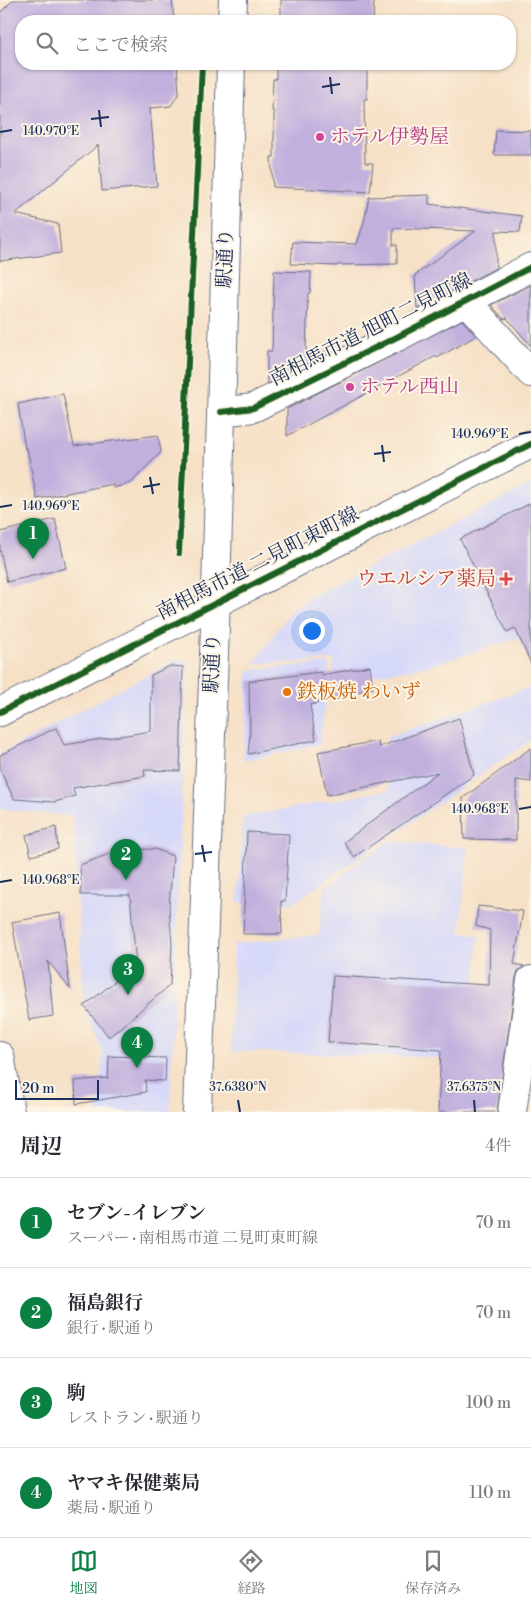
<!DOCTYPE html>
<html lang="ja">
<meta charset="utf-8">
<style>
body{margin:0;font-family:"Libre Bodoni","Noto Serif JP",serif;background:#f7f7f7;color:#2b2b33}
.scale{position:absolute;left:15px;bottom:12px;width:84px;box-sizing:border-box;padding-left:5px;border:2px solid #1b2f5e;border-top:0;font-size:14px;line-height:18px;white-space:nowrap;color:#1b2f5e;-webkit-text-stroke:4px #fcf5e5;paint-order:stroke}
.you{position:absolute;left:311px;top:630px;width:18px;height:18px;margin:-12px;border:4px solid #fff;border-radius:50%;background:#1a73e8;box-shadow:0 0 0 8px #1a73e833}
.badge{display:grid;place-items:center;width:32px;height:32px;border-radius:50%;background:#0b8043;color:#fff;font-size:16px;font-weight:700}
.pin{position:absolute;translate:-50% -41px;filter:drop-shadow(0 1px 2px #0008)}
.pin::after{content:'';position:absolute;top:26px;width:18px;height:15px;background:inherit;clip-path:polygon(0 0,100% 0,50% 100%)}
.list{margin:0;padding:0;list-style:none}
h2{display:flex;justify-content:space-between;align-items:center;height:65px;margin:0;padding:0 20px;font-size:21px}
h2 small{font-size:16px;font-weight:400;color:#7c7c81}
.list li{display:grid;grid-template-columns:32px 1fr auto;gap:15px;align-items:center;box-sizing:border-box;height:90px;padding:0 20px;border-top:1px solid #e1e1e2}
.list b{display:block;font-size:19px;white-space:nowrap}
.list p{margin:0;font-size:16px;white-space:nowrap;color:#7c7c81}
.list em{font-size:16px;font-style:normal;color:#7c7c81}
.icon{flex:none;width:28px;height:28px;fill:none;stroke:currentColor;stroke-width:2;stroke-linecap:round;stroke-linejoin:round}
.map{position:relative;flex:none;width:531px;height:1112px;overflow:hidden}
.search{position:absolute;background:#fff;box-shadow:0 1px 4px #0004;left:15px;right:15px;top:15px;height:55px;display:flex;align-items:center;gap:12px;box-sizing:border-box;padding:0 18px;border-radius:20px;color:#7c7c81;font-size:19px}
.sheet{height:425px;background:#fff}
nav{display:flex;justify-content:space-around;align-items:center;box-sizing:border-box;height:70px;border-top:1px solid #e1e1e2;background:#fff;font-size:14px;color:#7c7c81}
nav a{display:grid;justify-items:center;gap:2px}
nav .on{color:#0b8043}
.map>svg:first-child{display:block}
.built{fill:#d6d8f9}
.building{fill:#c1b0de}
.lines{fill:none;stroke-linecap:round;stroke-linejoin:round}
.minor-casing{stroke:#686d83;stroke-width:30}
.tertiary-casing{stroke:#686d83;stroke-width:30}
.secondary-casing{stroke:#686d83;stroke-width:30}
.minor{stroke:#fff;stroke-width:28}
.tertiary{stroke:#fff;stroke-width:28}
.secondary{stroke:#fff;stroke-width:28}
.cycleway-casing{stroke:#fcf5e5;stroke-width:9}
.cycleway{stroke:#1b5e20;stroke-width:6}
.ticks{fill:none;stroke:#1b2f5e;stroke-width:2}
.hotel-dot{fill:#d1479c;stroke:#fcf5e5;stroke-width:2}
.health-dot{fill:#e0444e;stroke:#fcf5e5;stroke-width:2}
.food-dot{fill:#e8710a;stroke:#fcf5e5;stroke-width:2}
.labels{text-anchor:middle;dominant-baseline:central;stroke-width:4;stroke-linejoin:round;paint-order:stroke}
.hotel-label{font-size:20px;fill:#b23c85;stroke:#fcf5e5;text-anchor:start}
.street-label{font-size:20px;fill:#1b2f5e;stroke:#fcf5e5}
.health-label{font-size:20px;fill:#be3a42;stroke:#fcf5e5;text-anchor:end}
.food-label{font-size:20px;fill:#c56008;stroke:#fcf5e5;text-anchor:start}
.ticks-label{font-size:12px;text-anchor:middle;fill:#1b2f5e;stroke:#fcf5e5;stroke-width:4;stroke-linejoin:round;paint-order:stroke}
</style>
<div class="map">
<svg width="531" height="1112" viewBox="0 0 531 1112">
<rect width="100%" height="100%" fill="#fcf5e5"/>
<filter id="ink" filterUnits="userSpaceOnUse"><feTurbulence type="fractalNoise" baseFrequency=".02" numOctaves="2"/><feDisplacementMap in="SourceGraphic" scale="10" xChannelSelector="R" yChannelSelector="G"/><feConvolveMatrix kernelMatrix="1 2 1 2 8 2 1 2 1" color-interpolation-filters="sRGB"/></filter>
<filter id="wash" filterUnits="userSpaceOnUse"><feTurbulence type="fractalNoise" baseFrequency=".0096" numOctaves="4" result="noise"/><feDisplacementMap in="SourceGraphic" scale="20" xChannelSelector="R" yChannelSelector="G"/><feGaussianBlur stdDeviation="1.12" result="paint"/><feColorMatrix in="noise" values="0 0 0 0 0 0 0 0 0 0 0 0 0 0 0 0 0 1.4 0 .05"/><feComposite in="paint" operator="in"/></filter>
<g filter="url(#wash)">
<rect width="100%" height="100%" fill="#f6e1c7"/>
<path class="built" d="M 531,484 L 531,634 L 429,666 L 333,682 L 334,660 L 254,664 L 290,611 L 310,597 Z
M 177,659 L 187,660 L 170,1112 L 97,1112 L 103,1053 L 84,1006 L 73,816 L 0,809 L 0,754 Z
M 330,663 L 320,744 L 243,761 L 248,670 Z
M 531,687 L 531,740 L 293,903 L 238,902 L 243,817 L 389,790 L 387,737 Z
M 389,841 L 468,848 L 460,932 L 479,936 L 470,1059 L 231,1051 L 234,944 L 319,935 L 325,887 Z"/>
<g id="blocks">
<path class="building" d="M 13,0 L 172,0 L 174,21 L 21,21 L 21,64 L 177,64 L 179,93 L 171,106 L 150,108 L 157,186 L 102,191 L 98,145 L 15,214 L 58,224 L 61,253 L 0,261 L 0,13 Z
M 281,0 L 374,0 L 373,21 L 281,21 Z
M 276,64 L 367,64 L 367,99 L 364,99 L 365,163 L 373,163 L 370,192 L 273,187 L 271,157 L 274,157 L 274,111 L 272,111 L 273,79 L 276,79 Z
M 496,130 L 531,131 L 531,155 L 494,155 Z
M 429,195 L 429,204 L 522,216 L 520,232 L 496,231 L 496,268 L 417,309 L 415,275 L 476,231 L 393,228 L 393,245 L 397,245 L 397,264 L 337,265 L 337,266 L 291,264 L 293,242 L 357,244 L 364,222 L 369,197 Z
M 274,271 L 311,272 L 310,293 L 308,293 L 306,352 L 331,352 L 267,384 L 267,351 L 272,351 Z
M 531,285 L 531,346 L 507,318 L 504,319 L 491,305 Z
M 462,320 L 476,336 L 437,358 L 436,356 L 287,436 L 287,409 Z
M 63,394 L 74,446 L 158,435 L 161,452 L 131,483 L 113,488 L 113,484 L 37,499 L 27,448 L 25,449 L 18,404 Z
M 531,503 L 531,664 L 515,628 L 507,632 L 460,539 Z
M 55,519 L 66,568 L 7,582 L 0,550 L 0,532 Z
M 170,666 L 183,667 L 180,771 L 144,770 L 145,776 L 73,788 L 75,796 L 55,802 L 14,799 L 0,770 L 0,755 L 56,728 L 64,745 L 151,731 L 151,675 Z
M 370,666 L 373,688 L 310,705 L 316,740 L 248,754 L 250,733 L 249,681 L 321,672 L 322,675 Z
M 459,718 L 474,775 L 354,857 L 344,842 L 438,772 L 327,795 L 318,752 L 378,741 L 379,747 Z
M 531,748 L 531,782 L 516,780 L 516,840 L 464,839 L 463,798 Z
M 56,827 L 58,849 L 31,856 L 26,835 Z
M 247,832 L 289,834 L 285,901 L 281,901 L 282,934 L 243,934 Z
M 155,849 L 173,856 L 169,907 L 172,945 L 170,985 L 109,1037 L 84,1006 L 136,965 L 130,895 L 81,895 L 80,865 L 120,850 Z
M 478,906 L 523,911 L 514,964 L 524,966 L 518,971 L 516,978 L 497,1112 L 438,1112 L 441,1050 L 328,1042 L 333,976 L 489,985 L 490,930 L 476,926 Z
M 60,913 L 70,989 L 48,961 L 53,1016 L 29,1020 L 12,922 Z
M 109,1056 L 166,1058 L 165,1081 L 145,1080 L 146,1092 L 76,1104 L 75,1081 L 108,1078 Z"/>
</g>
</g>
<g filter="url(#ink)">
<use href="#blocks" fill-opacity="0" stroke="#686d83" stroke-width="1"/>
<g class="lines">
<g class="minor-casing">
<path id="minor" d="M 466,301 L 531,373
M 221,412 L 253,408 L 397,337 L 531,267
M 0,1056 L 10,1112
M 512,1112 L 531,980"/>
</g>
<g class="tertiary-casing">
<path id="tertiary" d="M 0,712 L 531,444"/>
</g>
<g class="secondary-casing">
<path id="secondary" d="M 232,21 L 233,0
M 197,1112 L 215,627 L 231,64"/>
</g>
<use href="#minor" class="minor"/>
<use href="#tertiary" class="tertiary"/>
<use href="#secondary" class="secondary"/>
<g class="cycleway-casing">
<path id="cycleway" d="M 221,412 L 253,408 L 397,337 L 531,267
M 179,553 L 202,64
M 0,712 L 531,444"/>
</g>
<use href="#cycleway" class="cycleway"/>
</g>
</g>
<path class="ticks" d="M 330,77 L 332,94M 322,87 L 340,84M 99,110 L 101,127M 91,119 L 109,117M 0,132 L 12,130M 519,434 L 531,432M 382,445 L 384,462M 374,454 L 391,452M 150,477 L 153,494M 143,487 L 160,484M 0,507 L 12,505M 519,809 L 531,807M 202,845 L 205,862M 195,854 L 212,852M 0,882 L 12,880M 238,1100 L 240,1112M 474,1100 L 475,1112"/>
<g class="hotel-dot">
<circle cx="320" cy="137" r="5"/>
<circle cx="350" cy="387" r="5"/>
</g>
<path class="health-dot" d="M503.5 571.5h5v5h5v5h-5v5h-5v-5h-5v-5h5z"/>
<circle class="food-dot" cx="287" cy="692" r="5"/>
<g class="labels">
<g class="hotel-label">
<text x="330" y="137">ホテル伊勢屋</text>
<text x="360" y="387">ホテル西山</text>
</g>
<g class="street-label">
<text transform="translate(226 258) rotate(-88)">駅通り</text>
<text transform="translate(371 330) rotate(-27)">南相馬市道 旭町二見町線</text>
<text transform="translate(258 564) rotate(-27)">南相馬市道 二見町東町線</text>
<text transform="translate(213 663) rotate(-88)">駅通り</text>
</g>
<g class="health-label">
<text x="496" y="579">ウエルシア薬局</text>
</g>
<g class="food-label">
<text x="297" y="692">鉄板焼 わいず</text>
</g>
</g>
<g class="ticks-label">
<text x="51" y="135">140.970°E</text>
<text x="480" y="438">140.969°E</text>
<text x="51" y="510">140.969°E</text>
<text x="480" y="813">140.968°E</text>
<text x="51" y="884">140.968°E</text>
<text x="238" y="1091">37.6380°N</text>
<text x="474" y="1091">37.6375°N</text>
</g>
</svg>
<div class="scale">20 m</div>
<div class="you"></div>
<div class="pin badge" style="left:33px;top:559px">1</div>
<div class="pin badge" style="left:126px;top:880px">2</div>
<div class="pin badge" style="left:128px;top:995px">3</div>
<div class="pin badge" style="left:137px;top:1068px">4</div>
<div class="search"><svg class="icon" aria-label="search" viewBox="0 0 24 24"><circle cx="10" cy="10" r="6"/><path d="M15 15l6 6"/></svg>ここで検索</div>
</div>
<section class="sheet">
<h2>周辺<small>4件</small></h2>
<ul class="list">
<li><span class="badge">1</span><div><b>セブン-イレブン</b><p>スーパー · 南相馬市道 二見町東町線</p></div><em>70 m</em></li>
<li><span class="badge">2</span><div><b>福島銀行</b><p>銀行 · 駅通り</p></div><em>70 m</em></li>
<li><span class="badge">3</span><div><b>駒</b><p>レストラン · 駅通り</p></div><em>100 m</em></li>
<li><span class="badge">4</span><div><b>ヤマキ保健薬局</b><p>薬局 · 駅通り</p></div><em>110 m</em></li>
</ul>
</section>
<nav>
<a class="on"><svg class="icon" aria-label="map" viewBox="0 0 24 24"><path d="M3 6l6-2 6 2 6-2v14l-6 2-6-2-6 2zM9 4v14M15 6v14"/></svg>地図</a>
<a><svg class="icon" aria-label="directions" viewBox="0 0 24 24"><path d="M12 3l9 9-9 9-9-9zM9 14v-3h6M13 9l2 2-2 2"/></svg>経路</a>
<a><svg class="icon" aria-label="saved" viewBox="0 0 24 24"><path d="M7 4h10v16l-5-4-5 4z"/></svg>保存済み</a>
</nav>
